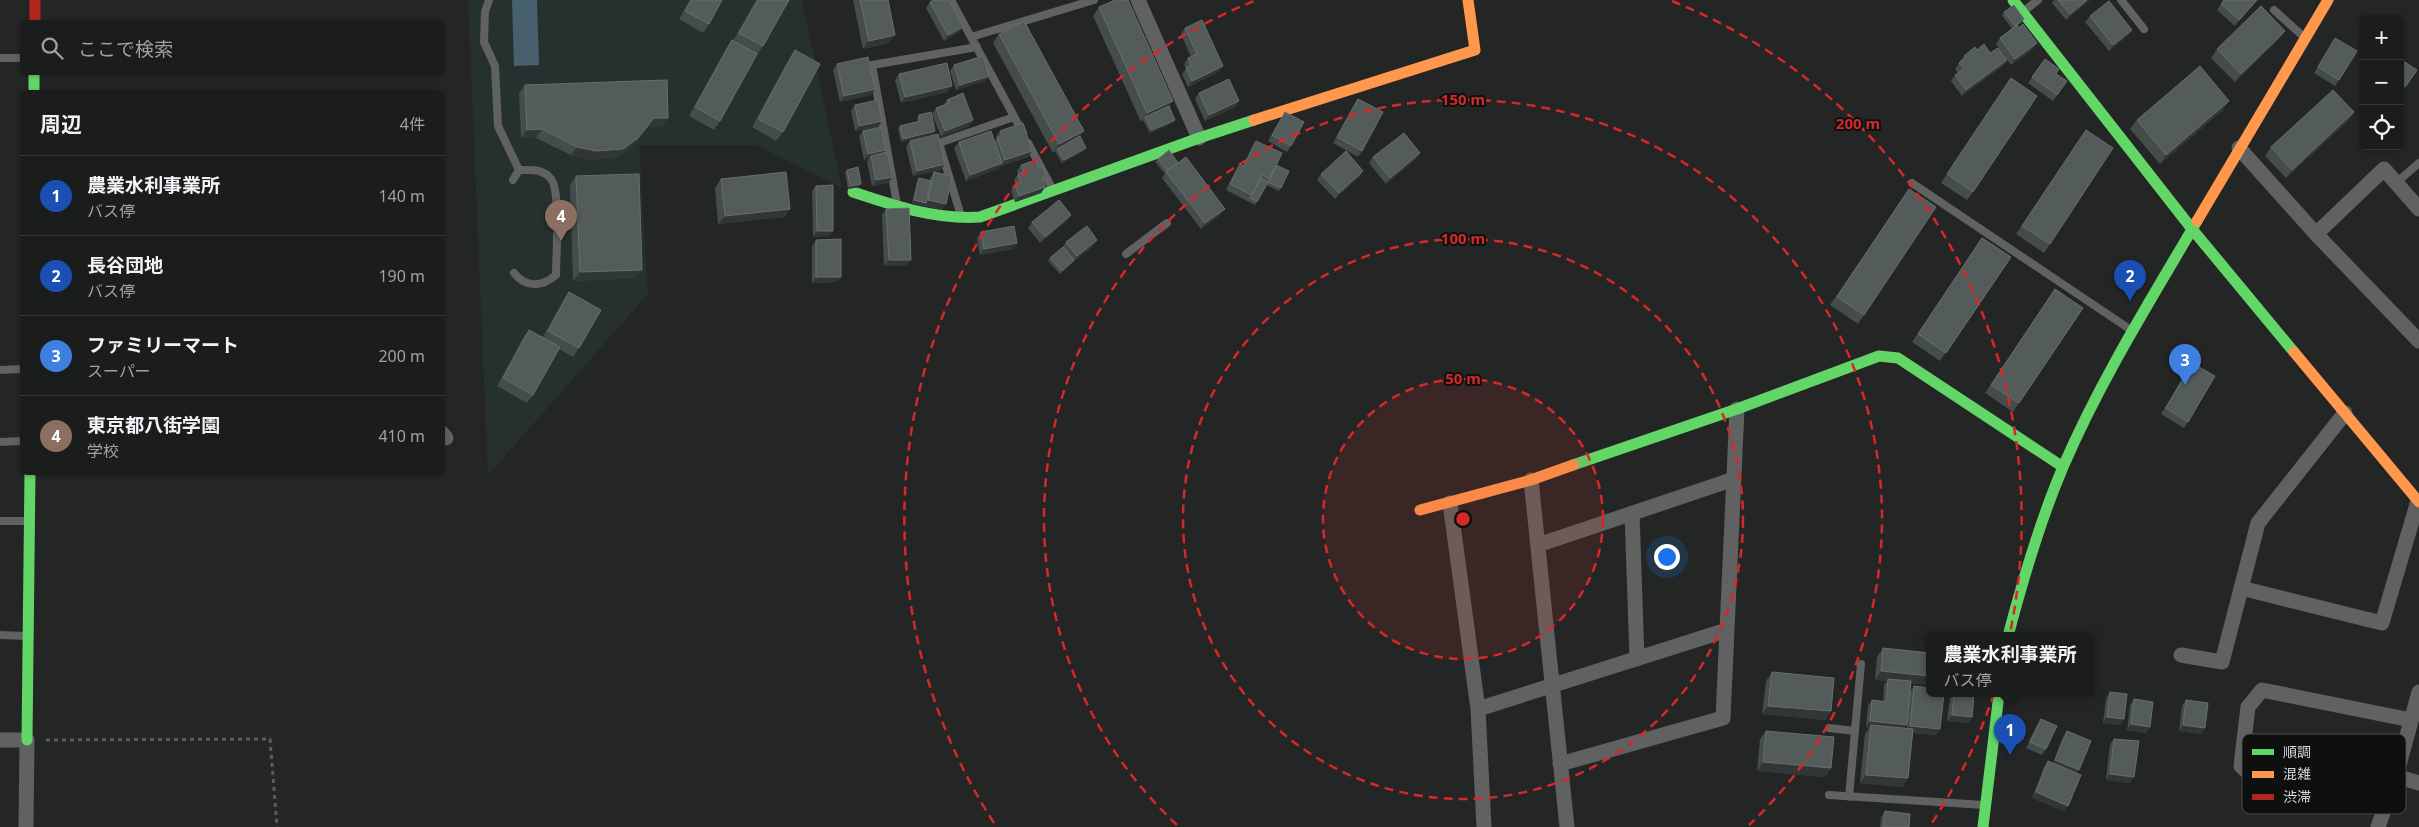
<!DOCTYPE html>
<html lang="ja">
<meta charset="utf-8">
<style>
body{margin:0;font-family:"Noto Sans","Noto Sans JP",sans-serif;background:#242525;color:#f1f3f6}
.controls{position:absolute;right:15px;top:15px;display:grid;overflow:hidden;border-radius:8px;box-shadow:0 1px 4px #0004}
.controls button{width:45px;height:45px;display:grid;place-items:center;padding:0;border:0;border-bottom:1px solid #393a3b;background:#1b1c1c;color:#f1f3f6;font:25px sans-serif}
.you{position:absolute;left:1666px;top:556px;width:18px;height:18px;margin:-12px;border:4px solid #fff;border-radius:50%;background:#1a73e8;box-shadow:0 0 0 8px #1a73e833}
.badge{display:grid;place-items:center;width:32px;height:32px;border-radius:50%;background:#b45309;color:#fff;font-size:16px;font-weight:700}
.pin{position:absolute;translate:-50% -41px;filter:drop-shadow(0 1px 2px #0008)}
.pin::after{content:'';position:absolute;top:26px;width:18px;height:15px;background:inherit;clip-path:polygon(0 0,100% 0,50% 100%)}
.popup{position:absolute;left:1926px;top:632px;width:168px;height:65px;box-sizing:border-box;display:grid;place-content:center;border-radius:8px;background:#1b1c1c;filter:drop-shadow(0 1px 4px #0005);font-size:16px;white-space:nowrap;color:#a0a1a3}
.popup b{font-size:19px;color:#f1f3f6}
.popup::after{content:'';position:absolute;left:50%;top:100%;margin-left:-10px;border:10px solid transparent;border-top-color:#1b1c1c}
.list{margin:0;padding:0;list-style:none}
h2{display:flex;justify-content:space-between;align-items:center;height:65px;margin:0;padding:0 20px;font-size:21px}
h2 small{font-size:16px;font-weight:400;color:#a0a1a3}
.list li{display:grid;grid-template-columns:32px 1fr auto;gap:15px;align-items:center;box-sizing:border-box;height:80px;padding:0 20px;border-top:1px solid #393a3b}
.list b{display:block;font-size:19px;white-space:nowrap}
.list p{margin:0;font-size:16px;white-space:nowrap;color:#a0a1a3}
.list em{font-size:16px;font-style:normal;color:#a0a1a3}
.icon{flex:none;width:28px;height:28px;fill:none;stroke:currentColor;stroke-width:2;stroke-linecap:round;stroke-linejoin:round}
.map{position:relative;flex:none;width:2419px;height:827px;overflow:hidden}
.search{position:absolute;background:#1b1c1c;box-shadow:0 1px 4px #0004;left:20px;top:20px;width:425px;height:55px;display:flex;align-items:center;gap:12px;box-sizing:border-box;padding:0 18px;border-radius:8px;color:#a0a1a3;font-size:19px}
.panel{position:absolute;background:#1b1c1c;box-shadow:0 1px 4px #0004;left:20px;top:90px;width:425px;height:385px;border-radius:8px}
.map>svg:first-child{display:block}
.built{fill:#26312f}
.water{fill:#47606d}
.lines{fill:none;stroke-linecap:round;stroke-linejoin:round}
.path{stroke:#5b5d5c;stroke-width:3;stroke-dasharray:4 4;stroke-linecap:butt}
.lane{stroke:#5f6260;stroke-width:8}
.street{stroke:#5f6260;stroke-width:15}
.fast{stroke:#63d668;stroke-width:11}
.slow{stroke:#ff974d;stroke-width:11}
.jam{stroke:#b3261e;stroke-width:11}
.wall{fill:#444c4c}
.shaded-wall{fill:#313636}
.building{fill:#545b5b;stroke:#686e6e}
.ring{fill:none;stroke:#d62828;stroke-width:2.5;stroke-dasharray:9 6}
.key{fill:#0e100f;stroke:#4a4c4b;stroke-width:1}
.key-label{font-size:14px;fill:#d5d8d8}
.centre{fill:#d62828;stroke:#0e100f;stroke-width:2.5}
.ring-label{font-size:15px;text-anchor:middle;font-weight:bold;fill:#d62828;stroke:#0e100f;stroke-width:4;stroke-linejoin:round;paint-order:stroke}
</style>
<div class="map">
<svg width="2419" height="827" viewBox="0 0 2419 827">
<rect width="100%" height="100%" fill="#242625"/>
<path class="built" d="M 468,0 L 802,0 L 842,188 L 755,145 L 639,145 L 648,294 L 488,475 Z"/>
<path class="water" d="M 512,0 L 537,0 L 539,65 L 514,66 Z"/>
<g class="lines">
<path class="path" d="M 46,740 L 270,739 L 277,827"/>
<path class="lane" d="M 489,0 L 485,12 L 484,42 L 495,66 L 498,126 L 519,170
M 951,0 L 1023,133
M 2121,0 L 2144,29
M 2274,10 L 2304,37
M 2024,11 L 2038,0
M 971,37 L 1094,0
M 0,58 L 22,58
M 1028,143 L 1053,190
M 513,180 L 519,170 C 530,170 543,168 551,179 C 561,191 556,257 556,275 C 542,287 526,288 514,273
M 1912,183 L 2131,330
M 2396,183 L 2419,163
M 897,204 L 872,65 L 977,47
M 961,216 L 939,143 L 1014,117
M 1126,254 L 1167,223
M 0,370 L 22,369
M 0,442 L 22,441
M 0,521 L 28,521
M 0,635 L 26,636
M 1829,728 L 1855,731
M 1829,795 L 1984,805
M 1849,797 L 1861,664"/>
<path class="street" d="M 1138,0 L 1199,138
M 2239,148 L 2316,234 L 2419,341
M 2316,234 L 2384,169 L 2419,209
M 442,433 L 446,438
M 1531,480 L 1567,827
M 1450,503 L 1478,709 L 1484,827
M 1632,513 L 1637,659
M 1538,545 L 1734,479
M 2241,588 L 2382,623 L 2418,501
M 2181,655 L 2222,662 L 2258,523 L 2345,413
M 1478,709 L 1727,630
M 0,740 L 27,740 L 26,827
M 1560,764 L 1723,718 L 1737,409
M 2396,776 L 2419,783
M 2389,797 L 2252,777 L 2241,766 L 2248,707 L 2262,690 L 2411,720
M 2378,827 L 2396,776 L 2419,692"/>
<path class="fast" d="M 2013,0 L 2192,229 L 2294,352
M 34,72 L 34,92
M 853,192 C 895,206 936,220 980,217 L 1199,138 L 1254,120
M 1573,465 L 1737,409 L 1879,356 L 1898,358 L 2063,467
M 2008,636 C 2023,579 2040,521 2063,467 C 2100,381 2150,301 2197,221
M 27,740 L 30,472
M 1983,827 L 1999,694"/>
<path class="slow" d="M 1254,120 L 1475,50 L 1468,0
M 2197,221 L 2328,0
M 2294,352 L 2419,502
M 1420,510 L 1531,480 L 1573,465"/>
<path class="jam" d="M 35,0 L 35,22"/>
</g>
<path class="wall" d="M 690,0 L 722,0 L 709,24 L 703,33 L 679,19 Z
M 756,0 L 789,0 L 763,46 L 757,55 L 720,121 L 714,130 L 689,116 L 726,49 L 732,40 L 733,41 Z
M 853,0 L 888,0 L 889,43 L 863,49 Z
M 2054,0 L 2090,0 L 2066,20 L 2052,3 Z
M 2257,0 L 2253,5 L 2235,26 L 2217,10 L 2221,4 Z
M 930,2 L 963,27 L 959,32 L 944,41 L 926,8 Z
M 1099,7 L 1169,106 L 1173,123 L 1150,133 L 1143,120 L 1141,122 L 1093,16 Z
M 2004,12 L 2024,19 L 2022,22 L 2017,26 L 2033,49 L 2011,65 L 1996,44 L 2000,38 L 2012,29 L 2002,15 Z
M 2090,16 L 2128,35 L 2109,51 L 2085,22 Z
M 1185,28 L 1223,66 L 1218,72 L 1188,87 L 1182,74 L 1186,69 L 1184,64 L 1188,58 L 1191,57 L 1181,34 Z
M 2285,31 L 2279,39 L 2235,82 L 2211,58 L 2217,49 Z
M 999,34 L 1084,131 L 1080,136 L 1084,151 L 1062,163 L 1055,151 L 1053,153 L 993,43 Z
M 2335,38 L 2339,80 L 2335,86 L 2314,73 Z
M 795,50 L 783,132 L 776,141 L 752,127 L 789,59 Z
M 1977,50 L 1990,53 L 2007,60 L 2003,66 L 1962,96 L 1951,81 L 1955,75 L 1958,73 L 1955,69 L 1960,62 L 1960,61 L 1964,56 Z
M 2045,59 L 2056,74 L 2067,81 L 2053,101 L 2028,83 Z
M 2400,59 L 2417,70 L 2402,92 L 2400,90 Z
M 837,64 L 871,95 L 840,102 L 833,70 Z
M 954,65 L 989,76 L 985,81 L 956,90 L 950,71 Z
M 899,74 L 948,92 L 901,103 L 895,80 Z
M 2011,78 L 1973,192 L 1967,200 L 1941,183 Z
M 525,85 L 668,118 L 662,126 L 648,127 L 632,146 L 617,157 L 589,160 L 571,155 L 536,138 L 521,138 L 519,93 Z
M 1199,93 L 1239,101 L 1235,107 L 1205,121 L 1195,99 Z
M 1358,99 L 1362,151 L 1358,157 L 1333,143 L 1354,105 Z
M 947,100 L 973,120 L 969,126 L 941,137 L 932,114 L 936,108 L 943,106 Z
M 2363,103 L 2363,110 L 2360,108 Z
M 855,105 L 878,127 L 855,131 L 851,111 Z
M 2223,110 L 2160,164 L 2130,129 L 2137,120 Z
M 1285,112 L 1291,146 L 1287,152 L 1268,141 Z
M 2354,112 L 2348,121 L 2286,178 L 2265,156 L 2271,147 Z
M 919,115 L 933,134 L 901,142 L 898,129 L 900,126 L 918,122 L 917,118 Z
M 2086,130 L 2050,244 L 2044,253 L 2016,234 Z
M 863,131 L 884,153 L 888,183 L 872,186 L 867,162 L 869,158 L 864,160 L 859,136 Z
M 1000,131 L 1032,151 L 1028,157 L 1001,166 L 1001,165 L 998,169 L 966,181 L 954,148 L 959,142 L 994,142 L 997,138 L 996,137 Z
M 910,141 L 941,170 L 913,176 L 906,147 Z
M 1256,141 L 1276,165 L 1281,188 L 1279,191 L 1266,185 L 1255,205 L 1226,190 L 1236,170 L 1240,164 L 1243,166 L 1252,147 Z
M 1420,153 L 1416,159 L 1386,184 L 1369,163 L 1373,157 Z
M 1158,159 L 1178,163 L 1220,215 L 1201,229 L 1162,178 L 1165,174 L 1155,162 Z
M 1021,165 L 1043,181 L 1045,187 L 1041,193 L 1015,202 L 1011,191 L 1016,185 L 1014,180 L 1018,174 L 1017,171 Z
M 847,170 L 859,187 L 848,189 L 845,173 Z
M 1363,171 L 1359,177 L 1335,199 L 1317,180 L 1321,174 Z
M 934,172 L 942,210 L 912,203 L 917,181 L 919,178 L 929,181 L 930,178 Z
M 576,176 L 636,278 L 573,281 L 570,185 Z
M 721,179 L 790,209 L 784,217 L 718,224 L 715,188 Z
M 816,186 L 833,231 L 829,236 L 813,237 L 812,191 Z
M 1909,189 L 1936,207 L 1858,324 L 1830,305 Z
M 886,209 L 907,265 L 884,266 L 882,215 Z
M 1067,221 L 1040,243 L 1028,228 L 1032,222 Z
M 981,232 L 1017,243 L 1013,249 L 980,255 L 977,238 Z
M 1982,238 L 2011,257 L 1940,361 L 1912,342 Z
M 816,240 L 837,282 L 812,283 L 812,246 Z
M 1066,242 L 1093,246 L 1073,262 L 1060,274 L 1048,261 L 1050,258 L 1062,248 Z
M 2055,289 L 2019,403 L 2013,412 L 1985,393 Z
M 569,292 L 579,348 L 573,357 L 559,349 L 533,395 L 527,403 L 497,386 L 523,338 L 529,330 L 543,337 L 563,301 Z
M 2192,363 L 2188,422 L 2184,428 L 2161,414 Z
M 1883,648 L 1930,653 L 1930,685 L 1911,683 L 1904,728 L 1907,728 L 1910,692 L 1914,686 L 1940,729 L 1936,735 L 1913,733 L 1908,778 L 1902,787 L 1860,783 L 1865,734 L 1869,728 L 1866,727 L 1868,706 L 1872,700 L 1883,701 L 1884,685 L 1887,681 L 1875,680 L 1877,657 Z
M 1772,672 L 1831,711 L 1825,720 L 1762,714 L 1766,681 Z
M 2110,692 L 2124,719 L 2120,725 L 2103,723 L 2106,698 Z
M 1953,694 L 1967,694 L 1972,717 L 1968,723 L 1947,721 L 1950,698 Z
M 2134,699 L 2150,727 L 2146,733 L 2127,730 L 2130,705 Z
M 2186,700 L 2201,734 L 2179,731 L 2182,706 Z
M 2041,719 L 2046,749 L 2042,755 L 2026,748 L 2037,725 Z
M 1766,731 L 1831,768 L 1825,777 L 1757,771 L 1760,739 Z
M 2067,731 L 2077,773 L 2064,811 L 2032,798 L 2044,767 L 2048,761 L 2053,763 L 2063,737 Z
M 2114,739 L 2130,783 L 2106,780 L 2110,744 Z
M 1885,811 L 1909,827 L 1880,827 L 1881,817 Z"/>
<path class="shaded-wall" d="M 2087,0 L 2090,0 L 2066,20 L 2070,14 Z
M 2257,0 L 2253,5 L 2235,26 L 2239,20 Z
M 963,27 L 959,32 L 944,41 L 948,35 Z
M 2132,30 L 2128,35 L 2109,51 L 2113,45 Z
M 2285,31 L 2279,39 L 2235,82 L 2241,74 Z
M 895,35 L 889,43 L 863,49 L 869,41 Z
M 2037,43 L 2033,49 L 2011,65 L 2015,59 Z
M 2007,60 L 2003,66 L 1962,96 L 1966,90 Z
M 1223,66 L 1218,72 L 1188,87 L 1192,81 Z
M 989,76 L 985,81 L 956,90 L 960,85 Z
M 952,86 L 948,92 L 901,103 L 905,97 Z
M 875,89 L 871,95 L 840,102 L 844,96 Z
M 1173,101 L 1167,109 L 1145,117 L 1143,120 L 1141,122 L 1147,113 Z
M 1239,101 L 1235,107 L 1205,121 L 1209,115 Z
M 2229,101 L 2223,110 L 2160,164 L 2166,155 Z
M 2354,112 L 2348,121 L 2286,178 L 2292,170 Z
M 654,118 L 668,118 L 662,126 L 648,127 L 632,146 L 617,157 L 589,160 L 571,155 L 577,147 Z
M 973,120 L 969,126 L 941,137 L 945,131 Z
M 1175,120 L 1173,123 L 1150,133 L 1152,130 Z
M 882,121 L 878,127 L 855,131 L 859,126 Z
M 542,129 L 536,138 L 521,138 L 527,130 Z
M 935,131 L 933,134 L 901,142 L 903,139 Z
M 1084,131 L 1078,139 L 1057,149 L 1053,153 L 1059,144 Z
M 1086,148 L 1084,151 L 1062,163 L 1064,160 Z
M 886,150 L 882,156 L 871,156 L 869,158 L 864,160 L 868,154 Z
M 1032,151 L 1028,157 L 1001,166 L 1005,160 Z
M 1420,153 L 1416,159 L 1386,184 L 1390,178 Z
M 1002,163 L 998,169 L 966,181 L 970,175 Z
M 945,164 L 941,170 L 913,176 L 917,171 Z
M 1363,171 L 1359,177 L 1335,199 L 1339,193 Z
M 893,177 L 888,183 L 872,186 L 876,180 Z
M 861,184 L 859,187 L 848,189 L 850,186 Z
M 1045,187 L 1041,193 L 1015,202 L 1019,196 Z
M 914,200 L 926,203 L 924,206 L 912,203 Z
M 928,200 L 946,204 L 942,210 L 924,206 Z
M 790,209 L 784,217 L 718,224 L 725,216 Z
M 1225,209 L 1220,215 L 1201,229 L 1205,223 Z
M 1071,215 L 1067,221 L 1040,243 L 1045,237 Z
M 817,231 L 833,231 L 829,236 L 813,237 Z
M 1097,240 L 1093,246 L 1073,262 L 1077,256 Z
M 1017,243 L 1013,249 L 980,255 L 984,249 Z
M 889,260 L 911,260 L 907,265 L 884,266 Z
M 1074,260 L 1072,263 L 1060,274 L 1062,271 Z
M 642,270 L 636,278 L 573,281 L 580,272 Z
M 816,277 L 841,277 L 837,282 L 812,283 Z
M 1881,671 L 1930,676 L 1930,685 L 1888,681 L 1888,679 L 1887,681 L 1875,680 Z
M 1768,706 L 1831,711 L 1825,720 L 1762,714 Z
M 1952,715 L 1972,717 L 1968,723 L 1947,721 Z
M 2107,717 L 2124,719 L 2120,725 L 2103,723 Z
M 1870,721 L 1907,725 L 1903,730 L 1871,725 L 1869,728 L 1866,727 Z
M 2131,724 L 2150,727 L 2146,733 L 2127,730 Z
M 2183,725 L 2205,728 L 2201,734 L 2179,731 Z
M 1910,726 L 1940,729 L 1936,735 L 1906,732 Z
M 2055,760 L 2079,770 L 2075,776 L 2051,766 Z
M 1763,762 L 1831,768 L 1825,777 L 1757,771 Z
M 2110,774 L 2134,777 L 2130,783 L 2106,780 Z
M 1866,775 L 1908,778 L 1902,787 L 1860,783 Z
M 2036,792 L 2068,806 L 2064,811 L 2032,798 Z"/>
<path class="building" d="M 691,0 L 722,0 L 709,24 L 685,11 Z
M 758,0 L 789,0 L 763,46 L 739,33 Z
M 860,0 L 888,0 L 895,35 L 869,41 Z
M 934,0 L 949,0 L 963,27 L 948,35 L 930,2 Z
M 1115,0 L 1128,0 L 1173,101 L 1147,113 L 1099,7 Z
M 2058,0 L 2087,0 L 2070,14 Z
M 2224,0 L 2257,0 L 2239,20 L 2221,4 Z
M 2109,1 L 2132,30 L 2113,45 L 2090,16 Z
M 2014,5 L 2024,19 L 2015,26 L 2004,12 Z
M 2261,6 L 2285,31 L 2241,74 L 2217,49 Z
M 1202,20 L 1223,66 L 1192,81 L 1186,68 L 1191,66 L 1188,58 L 1197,54 L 1185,28 Z
M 1024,21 L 1084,131 L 1059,144 L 999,34 Z
M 2023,24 L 2037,43 L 2015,59 L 2000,38 L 2017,25 L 2019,28 Z
M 2335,38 L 2357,51 L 2339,80 L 2318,67 Z
M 732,40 L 757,54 L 720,121 L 695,107 Z
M 1984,44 L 1990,53 L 1998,48 L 2007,60 L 1966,90 L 1955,75 L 1964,69 L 1959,63 L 1966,58 L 1964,56 L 1975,47 L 1977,50 Z
M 795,50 L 820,64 L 783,132 L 758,119 Z
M 983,56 L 989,76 L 960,85 L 954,65 Z
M 868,57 L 875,89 L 844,96 L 837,64 Z
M 2045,59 L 2059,69 L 2056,74 L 2067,81 L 2057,95 L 2032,77 Z
M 2400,59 L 2417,70 L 2406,86 L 2402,83 L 2400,85 Z
M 947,63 L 952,86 L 905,97 L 899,74 Z
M 2200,66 L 2229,101 L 2166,155 L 2137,120 Z
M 2011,78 L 2037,96 L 1973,192 L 1947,174 Z
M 1229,79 L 1239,101 L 1209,115 L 1199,93 Z
M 667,80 L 668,118 L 654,118 L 638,138 L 623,149 L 596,151 L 577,147 L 542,129 L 527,130 L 525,85 Z
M 2333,90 L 2354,112 L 2292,170 L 2271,147 Z
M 963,93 L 973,120 L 945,131 L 936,108 L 949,103 L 947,100 Z
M 1358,99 L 1383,112 L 1362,151 L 1337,137 Z
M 878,100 L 882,121 L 859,126 L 855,105 Z
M 1169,106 L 1175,120 L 1152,130 L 1145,117 Z
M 931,112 L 935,131 L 903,139 L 900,126 L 920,121 L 919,115 Z
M 1285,112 L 1304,122 L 1291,146 L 1272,135 Z
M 1023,123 L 1032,151 L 1005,160 L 997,138 L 1002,136 L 1000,131 Z
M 881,127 L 886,150 L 868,154 L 863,131 Z
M 2086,130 L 2113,148 L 2050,244 L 2022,226 Z
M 991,131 L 1002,163 L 970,175 L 959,142 Z
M 1404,133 L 1420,153 L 1390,178 L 1373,157 Z
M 938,134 L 945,164 L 917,171 L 910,141 Z
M 1080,136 L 1086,148 L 1064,160 L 1057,149 Z
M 1256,141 L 1282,153 L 1270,179 L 1262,175 L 1252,195 L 1230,184 L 1240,164 L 1244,166 Z
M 1169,150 L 1178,163 L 1167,171 L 1158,159 Z
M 1346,151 L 1363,171 L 1339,193 L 1321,174 Z
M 887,152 L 893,177 L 876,180 L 871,156 Z
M 1186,157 L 1225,209 L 1205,223 L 1166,172 Z
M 1036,160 L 1038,167 L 1043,166 L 1046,177 L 1042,178 L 1045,187 L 1019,196 L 1015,185 L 1021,183 L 1018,174 L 1024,172 L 1021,165 Z
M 1276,165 L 1289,171 L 1281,188 L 1268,182 Z
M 858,167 L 861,184 L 850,186 L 847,170 Z
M 786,172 L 790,209 L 725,216 L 721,179 Z
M 934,172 L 952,176 L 946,204 L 928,200 Z
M 639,174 L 642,270 L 580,272 L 576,176 Z
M 919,178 L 931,181 L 926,203 L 914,200 Z
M 1261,178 L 1268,182 L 1257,202 L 1250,198 Z
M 833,185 L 833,231 L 817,231 L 816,186 Z
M 1909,189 L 1936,207 L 1864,315 L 1837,297 Z
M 1059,200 L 1071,215 L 1045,237 L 1032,222 Z
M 909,208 L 911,260 L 889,260 L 886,209 Z
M 1014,226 L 1017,243 L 984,249 L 981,232 Z
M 1087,226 L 1097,240 L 1077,256 L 1066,242 Z
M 1982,238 L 2011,257 L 1946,353 L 1918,334 Z
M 841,239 L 841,277 L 816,277 L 816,240 Z
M 1063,247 L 1074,260 L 1062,271 L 1050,258 Z
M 2055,289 L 2083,308 L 2019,403 L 1991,385 Z
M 569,292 L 601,310 L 579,348 L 548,331 Z
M 529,330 L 560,347 L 533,395 L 503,378 Z
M 2192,363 L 2215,376 L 2188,422 L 2166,408 Z
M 1883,648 L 1930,653 L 1930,676 L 1881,671 Z
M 1772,672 L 1834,678 L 1831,711 L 1768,706 Z
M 1888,679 L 1911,681 L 1907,725 L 1870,721 L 1872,700 L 1886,702 Z
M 1914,686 L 1930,688 L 1930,694 L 1944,694 L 1940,729 L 1910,726 Z
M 2110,692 L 2127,694 L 2124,719 L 2107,717 Z
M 1954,694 L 1974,694 L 1972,717 L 1952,715 Z
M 2134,699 L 2153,702 L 2150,727 L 2131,724 Z
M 2186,700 L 2208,703 L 2205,728 L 2183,725 Z
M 2041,719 L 2057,726 L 2046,749 L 2030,742 Z
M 1871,725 L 1913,729 L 1908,778 L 1866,775 Z
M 1766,731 L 1834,737 L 1831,768 L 1763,762 Z
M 2067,731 L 2091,741 L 2079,770 L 2055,760 Z
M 2114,739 L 2139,741 L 2134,777 L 2110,774 Z
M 2048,761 L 2081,775 L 2068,806 L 2036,792 Z
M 1885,811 L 1910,814 L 1909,827 L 1883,827 Z"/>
<circle cx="1463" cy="519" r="140" fill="#d62828" fill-opacity=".12"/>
<g class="ring">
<circle cx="1463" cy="519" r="140"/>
<circle cx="1463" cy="519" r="280"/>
<path d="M1177 825A419 419 0 1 1 1749 825"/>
<path d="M994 823A559 559 0 0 1 1254 1M1672 1A559 559 0 0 1 1932 823"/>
</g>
<rect x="2242" y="734" width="164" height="80" rx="8" class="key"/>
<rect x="2252" y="749" width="22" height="6" fill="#63d668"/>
<rect x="2252" y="771" width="22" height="7" fill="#ff974d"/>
<rect x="2252" y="794" width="22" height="6" fill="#b3261e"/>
<g class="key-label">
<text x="2283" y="757">順調</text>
<text x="2283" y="779">混雑</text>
<text x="2283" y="802">渋滞</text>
</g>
<circle cx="1463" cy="519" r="8" class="centre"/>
<g class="ring-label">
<text x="1463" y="105">150 m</text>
<text x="1858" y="129">200 m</text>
<text x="1463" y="244">100 m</text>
<text x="1463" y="384">50 m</text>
</g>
</svg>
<div class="controls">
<button>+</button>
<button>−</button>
<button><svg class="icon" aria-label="locate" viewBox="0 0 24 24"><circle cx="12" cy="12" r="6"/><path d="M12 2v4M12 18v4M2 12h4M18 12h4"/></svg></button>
</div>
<div class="you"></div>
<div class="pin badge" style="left:2010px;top:755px;background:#1a4fb4">1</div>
<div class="popup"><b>農業水利事業所</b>バス停</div>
<div class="pin badge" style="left:2130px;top:301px;background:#1a4fb4">2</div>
<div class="pin badge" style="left:2185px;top:385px;background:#3f7fe0">3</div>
<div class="pin badge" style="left:561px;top:241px;background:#8d6e63">4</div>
<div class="search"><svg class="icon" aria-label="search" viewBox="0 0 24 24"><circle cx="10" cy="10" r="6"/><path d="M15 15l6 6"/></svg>ここで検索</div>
<section class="panel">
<h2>周辺<small>4件</small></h2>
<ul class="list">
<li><span class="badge" style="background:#1a4fb4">1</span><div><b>農業水利事業所</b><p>バス停</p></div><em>140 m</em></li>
<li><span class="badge" style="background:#1a4fb4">2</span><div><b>長谷団地</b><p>バス停</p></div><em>190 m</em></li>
<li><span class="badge" style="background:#3f7fe0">3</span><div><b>ファミリーマート</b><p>スーパー</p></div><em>200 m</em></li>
<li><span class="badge" style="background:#8d6e63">4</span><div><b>東京都八街学園</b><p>学校</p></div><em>410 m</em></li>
</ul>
</section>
</div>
